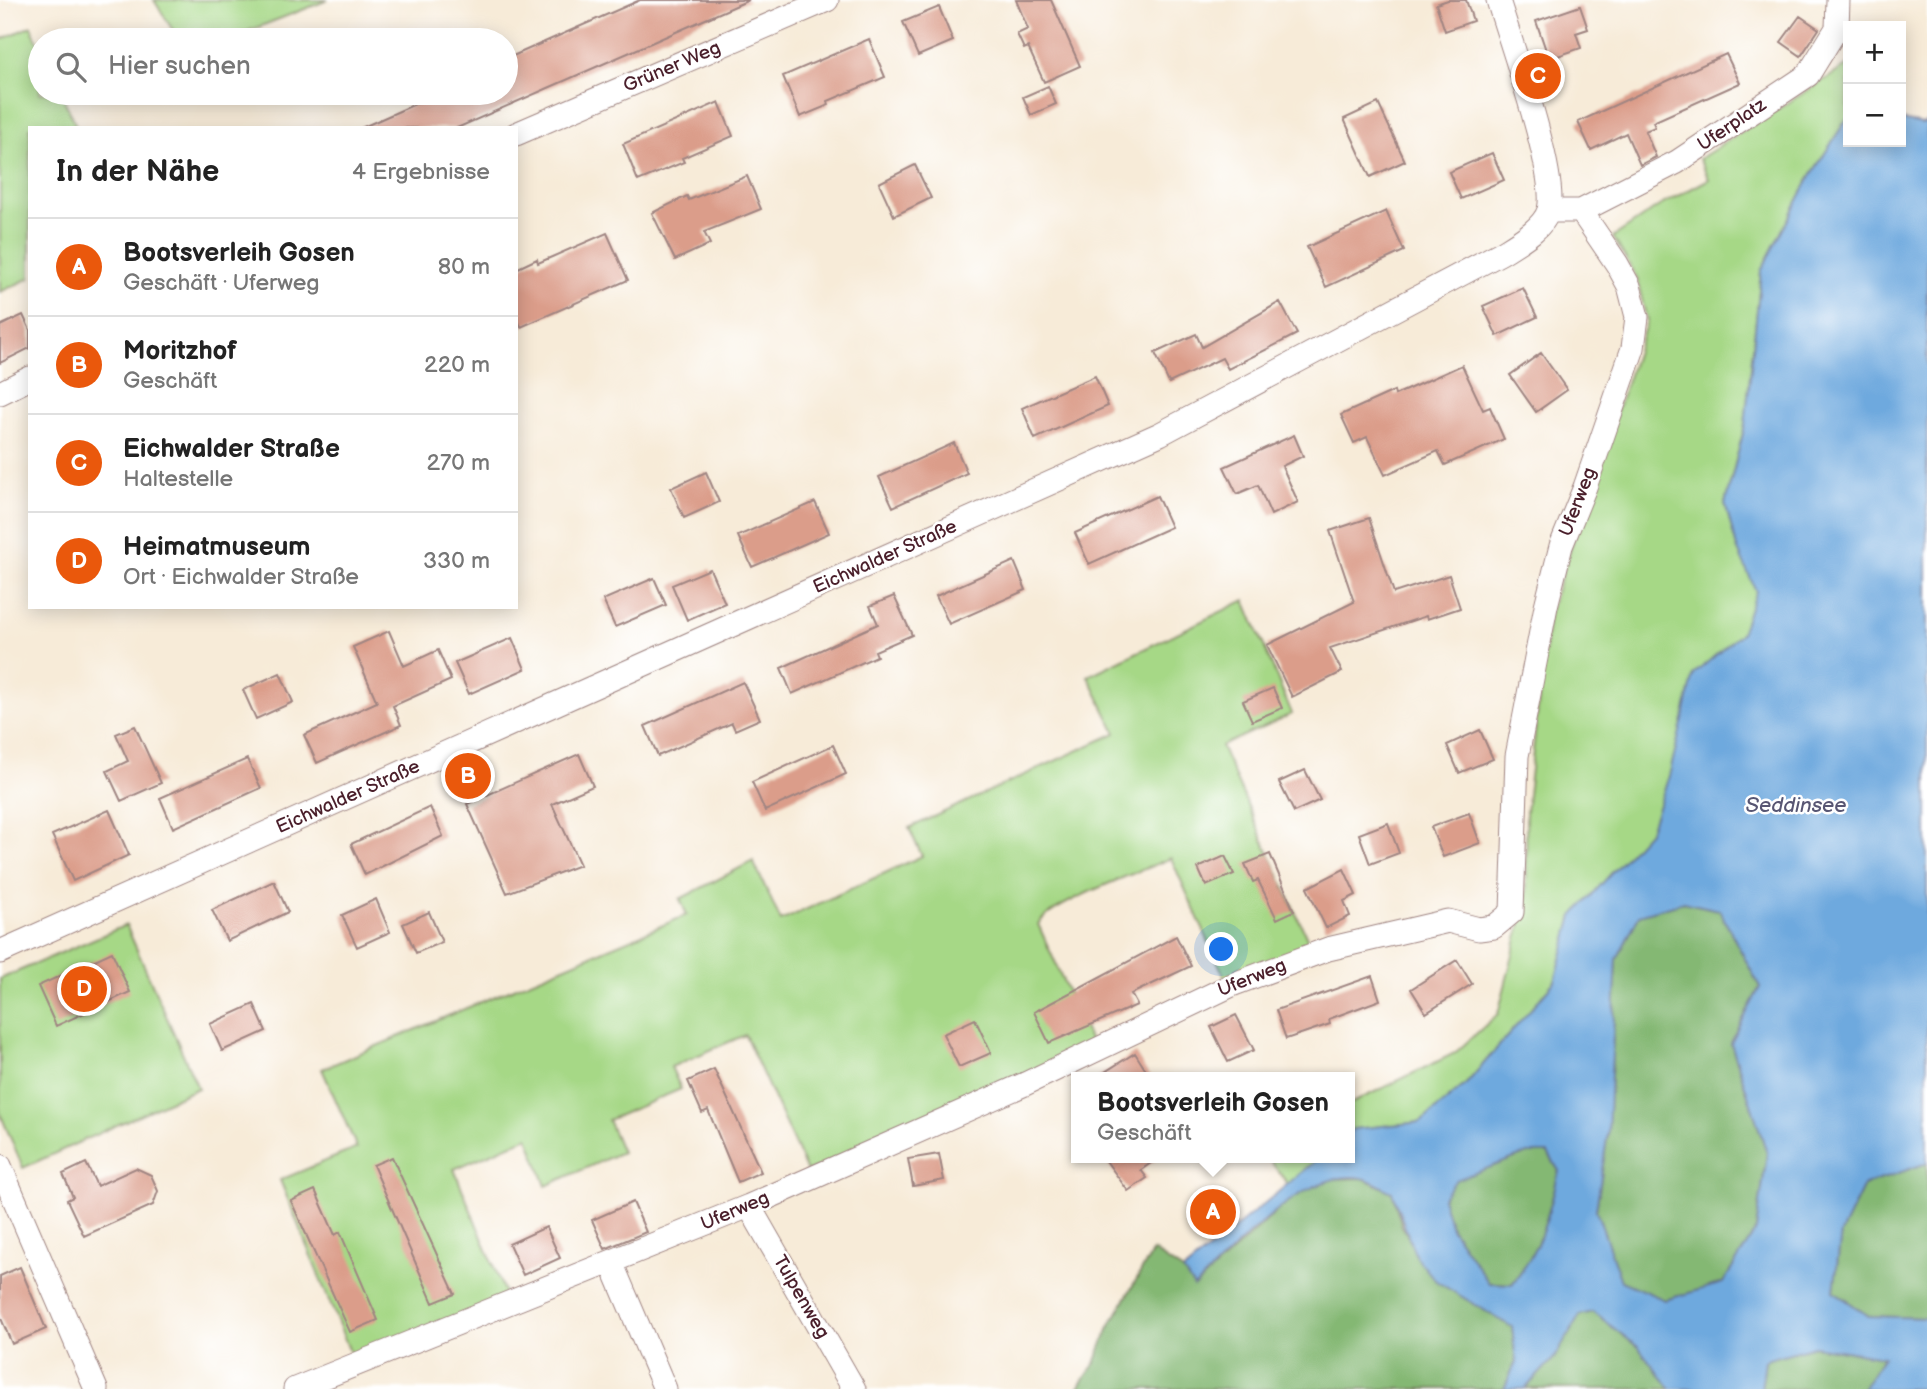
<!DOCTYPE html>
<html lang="de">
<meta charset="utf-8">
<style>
body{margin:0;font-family:"Balsamiq Sans",sans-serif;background:#f2f2f2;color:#222}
.controls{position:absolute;right:21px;top:21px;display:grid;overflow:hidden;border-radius:0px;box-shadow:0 4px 18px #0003}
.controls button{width:63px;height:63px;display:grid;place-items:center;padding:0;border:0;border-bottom:2px solid #e0e0e0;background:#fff;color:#222;font:35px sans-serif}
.you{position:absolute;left:1222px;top:950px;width:24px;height:24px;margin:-18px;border:5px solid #fff;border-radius:50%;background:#1a73e8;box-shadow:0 0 0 10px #1a73e833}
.badge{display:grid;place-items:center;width:46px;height:46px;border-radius:50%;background:#ea580c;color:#fff;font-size:23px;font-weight:700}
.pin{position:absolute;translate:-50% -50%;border:4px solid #fff;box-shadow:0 2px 7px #0006}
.popup{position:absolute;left:1071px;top:1072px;width:284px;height:91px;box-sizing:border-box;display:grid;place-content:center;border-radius:0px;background:#fff;filter:drop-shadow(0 2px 5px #0005);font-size:23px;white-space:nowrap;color:#767676}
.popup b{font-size:26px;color:#222}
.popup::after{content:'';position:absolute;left:50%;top:100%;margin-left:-14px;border:14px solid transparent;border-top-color:#fff}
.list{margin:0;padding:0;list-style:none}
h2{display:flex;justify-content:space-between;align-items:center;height:91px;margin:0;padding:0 28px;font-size:30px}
h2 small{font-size:23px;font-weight:400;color:#767676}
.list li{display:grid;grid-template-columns:46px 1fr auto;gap:21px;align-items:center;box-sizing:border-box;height:98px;padding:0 28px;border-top:2px solid #e0e0e0}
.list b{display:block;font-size:26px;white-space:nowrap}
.list p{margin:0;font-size:23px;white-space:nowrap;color:#767676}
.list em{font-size:23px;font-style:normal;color:#767676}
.icon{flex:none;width:38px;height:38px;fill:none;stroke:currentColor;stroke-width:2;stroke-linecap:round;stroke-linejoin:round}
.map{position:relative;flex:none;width:1927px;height:1389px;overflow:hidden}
.search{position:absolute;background:#fff;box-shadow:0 4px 18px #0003;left:28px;top:28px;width:490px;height:77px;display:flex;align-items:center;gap:18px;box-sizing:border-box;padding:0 24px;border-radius:38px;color:#767676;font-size:26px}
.panel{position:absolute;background:#fff;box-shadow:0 4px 18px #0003;left:28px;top:126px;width:490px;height:483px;border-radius:0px}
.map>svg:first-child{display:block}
.green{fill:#a6d886;stroke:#787c58;stroke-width:2}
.forest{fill:#84b873;stroke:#676c4f;stroke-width:2}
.water{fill:#6ea9de;stroke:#5c6484;stroke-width:2;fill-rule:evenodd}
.building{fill:#db9d8a}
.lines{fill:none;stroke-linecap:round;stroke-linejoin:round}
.street-casing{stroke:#a08582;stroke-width:25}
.street{stroke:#fff;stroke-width:23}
.labels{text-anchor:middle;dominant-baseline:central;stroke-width:5;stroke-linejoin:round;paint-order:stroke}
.street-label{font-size:19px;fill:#4a1f2b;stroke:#fff}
.water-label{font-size:21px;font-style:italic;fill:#585673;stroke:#fff}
</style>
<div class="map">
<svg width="1927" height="1389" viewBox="0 0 1927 1389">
<rect width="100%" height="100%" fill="#fff"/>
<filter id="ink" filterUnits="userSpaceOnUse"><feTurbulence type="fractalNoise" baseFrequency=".0143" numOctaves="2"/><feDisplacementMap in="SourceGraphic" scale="14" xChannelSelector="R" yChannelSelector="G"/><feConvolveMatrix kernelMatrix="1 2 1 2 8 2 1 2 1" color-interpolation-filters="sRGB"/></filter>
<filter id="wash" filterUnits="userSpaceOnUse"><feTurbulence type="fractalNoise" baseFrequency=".00686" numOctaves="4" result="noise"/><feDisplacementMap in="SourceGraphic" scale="28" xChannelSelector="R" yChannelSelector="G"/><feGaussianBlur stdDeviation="1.57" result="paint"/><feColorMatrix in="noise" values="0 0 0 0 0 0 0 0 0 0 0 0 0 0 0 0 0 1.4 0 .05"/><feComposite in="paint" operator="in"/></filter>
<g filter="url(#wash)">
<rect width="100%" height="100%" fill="#f7ebd8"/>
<path class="green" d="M 154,0 L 328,0 L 225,40 L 179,40 Z
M 31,26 L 40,47 L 40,93 L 61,93 L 77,128 L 30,128 L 30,278 L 0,292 L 0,40 Z
M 1848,65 L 1848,117 L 1810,177 L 1761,271 L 1745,425 L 1725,504 L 1761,592 L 1699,822 L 1573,916 L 1555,981 L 1467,1083 L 1421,1122 L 1354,1129 L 1350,1132 L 1350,1104 L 1455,1053 L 1498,1014 L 1527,899 L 1526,812 L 1549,613 L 1647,321 L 1637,278 L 1613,237 L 1659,206 L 1709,179 L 1699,159 Z
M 1245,600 L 1292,714 L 1221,746 L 1312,949 L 1225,978 L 1171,858 C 1142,871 1053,902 1038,924 L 1092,1046 L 807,1172 L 745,1035 L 671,1067 L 681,1089 L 608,1120 L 622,1152 L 546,1186 L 528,1137 L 454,1169 L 507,1299 L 354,1362 L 280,1180 L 357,1148 L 322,1069 L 687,915 L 680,899 L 753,861 L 781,921 L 922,856 L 909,828 L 1116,733 L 1088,676 Z
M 126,925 L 198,1088 L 23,1168 L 0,1113 L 0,979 Z
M 1268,1158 L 1319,1158 L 1288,1184 Z"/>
<path class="forest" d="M 1683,902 L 1719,910 L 1760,987 L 1731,1043 L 1767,1153 L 1756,1230 L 1723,1283 L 1665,1300 L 1621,1282 L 1596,1210 L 1608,1132 L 1617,959 L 1639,915 Z
M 1528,1153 L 1548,1153 L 1559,1171 C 1548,1216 1542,1248 1512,1284 L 1489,1283 L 1451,1228 L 1442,1198 L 1455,1180 Z
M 1927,1163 L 1927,1318 L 1868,1316 L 1834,1291 L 1841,1233 L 1864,1185 Z
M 1363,1178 L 1392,1192 L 1402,1226 L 1436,1281 L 1512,1327 L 1516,1362 L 1504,1389 L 1078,1389 L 1095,1363 L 1110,1325 L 1153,1251 L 1183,1271 L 1195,1286 L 1296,1194 L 1332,1179 Z
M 1593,1312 L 1638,1347 L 1671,1389 L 1525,1389 L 1556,1356 L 1580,1315 Z
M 1814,1346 L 1883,1357 L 1862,1389 L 1761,1389 L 1765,1360 Z"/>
<path class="water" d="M 1848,117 L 1848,142 L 1901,142 L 1901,120 L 1923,124 L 1927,121 L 1927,1163 L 1864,1185 L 1841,1233 L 1834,1291 L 1868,1316 L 1927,1318 L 1927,1389 L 1862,1389 L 1883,1357 L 1814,1346 L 1765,1360 L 1761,1389 L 1671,1389 L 1638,1347 L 1593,1312 L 1580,1315 L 1556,1356 L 1525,1389 L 1504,1389 L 1516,1362 L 1512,1327 L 1436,1281 L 1416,1257 L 1392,1192 C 1383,1188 1372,1180 1362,1178 C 1304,1167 1235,1250 1194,1287 L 1183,1271 L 1319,1158 L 1350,1158 L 1350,1132 L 1353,1129 L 1421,1122 L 1467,1083 L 1555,981 L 1573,916 L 1650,830 L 1669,776 L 1694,674 L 1741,633 L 1756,591 L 1737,548 L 1725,504 L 1745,425 L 1761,271 L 1810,177 ZM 1683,902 L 1719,910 L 1760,987 L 1731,1043 L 1767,1153 L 1756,1230 L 1723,1283 L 1665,1300 L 1621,1281 L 1596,1210 L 1608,1132 L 1617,959 L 1639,915 ZM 1528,1153 L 1548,1153 L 1559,1171 C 1548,1216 1542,1248 1512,1284 L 1489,1283 L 1451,1228 L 1442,1198 L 1456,1180 Z"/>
<g id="blocks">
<path class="building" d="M 640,0 L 749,0 L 457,128 L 361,128 L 440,93 L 506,93 L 506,59 Z
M 1016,0 L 1051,0 L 1080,66 L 1044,82 L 1028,47 L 1024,49 L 1017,34 L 1028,29 Z
M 1448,0 L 1466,0 L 1473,21 L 1445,31 L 1436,4 Z
M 1580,6 L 1588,29 L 1576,33 L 1581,48 L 1549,59 L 1536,21 Z
M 939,7 L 953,41 L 918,56 L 903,22 Z
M 1800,16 L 1819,29 L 1801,56 L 1781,42 Z
M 869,39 L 885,77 L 828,101 L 829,105 L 800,117 L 783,76 Z
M 1726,54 L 1740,83 L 1653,122 L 1655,127 L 1645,131 L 1656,157 L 1640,165 L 1626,133 L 1591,150 L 1578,122 Z
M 1048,86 L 1056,104 L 1031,115 L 1023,97 Z
M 719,102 L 733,136 L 682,158 L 684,162 L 638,181 L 623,144 Z
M 1378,103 L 1405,161 L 1370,177 L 1344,119 Z
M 1492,153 L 1504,180 L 1461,199 L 1449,172 Z
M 915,165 L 931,198 L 894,216 L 879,183 Z
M 747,176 L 761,209 L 704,232 L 710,244 L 675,260 L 652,213 L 687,196 L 689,200 Z
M 1386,211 L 1404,251 L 1326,287 L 1307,247 Z
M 607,233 L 628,280 L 521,327 L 516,316 L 516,269 L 537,259 L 538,263 Z
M 1523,288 L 1537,317 L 1497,336 L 1483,306 Z
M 1280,302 L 1297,334 L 1228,369 L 1222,358 L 1169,383 L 1155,353 L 1196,334 L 1202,347 Z
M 23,315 L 30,330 L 30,348 L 0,363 L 0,326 Z
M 1541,353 L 1567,390 L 1536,412 L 1510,375 Z
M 1462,365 L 1483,410 L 1490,407 L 1504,439 L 1445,465 L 1438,451 L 1385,475 L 1367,437 L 1354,443 L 1341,415 L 1394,391 L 1395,395 Z
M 1095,376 L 1108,406 L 1035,439 L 1022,408 Z
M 1294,435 L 1303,456 L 1282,466 L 1298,502 L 1271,515 L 1258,485 L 1237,494 L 1224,467 Z
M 954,443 L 967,473 L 893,507 L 879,477 Z
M 706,472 L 719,502 L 684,518 L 671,488 Z
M 1157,496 L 1171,527 L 1089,564 L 1075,533 Z
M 815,502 L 829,533 L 752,567 L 738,536 Z
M 1369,518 L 1394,593 L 1449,575 L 1460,608 L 1427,619 L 1426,616 L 1330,648 L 1342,672 L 1292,697 L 1267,645 L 1354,602 L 1330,531 Z
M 1014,561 L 1026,590 L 949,624 L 936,596 Z
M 710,569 L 725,603 L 687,620 L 672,585 Z
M 654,578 L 666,605 L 615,627 L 603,600 Z
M 894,596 L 912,635 L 875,651 L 877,656 L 792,694 L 781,668 L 878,624 L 870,606 Z
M 389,631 L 404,666 L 438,650 L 451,680 L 393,706 L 401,725 L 317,763 L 304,735 L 377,702 L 353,647 Z
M 512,638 L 525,669 L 469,694 L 455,663 Z
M 280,673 L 293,702 L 256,719 L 243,690 Z
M 743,682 L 760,719 L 735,730 L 732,723 L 658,756 L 645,726 Z
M 1273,688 L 1282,708 L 1252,721 L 1243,701 Z
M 135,726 L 161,783 L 121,801 L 107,771 L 128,761 L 116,734 Z
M 1480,730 L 1493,759 L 1459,773 L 1447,745 Z
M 833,745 L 846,774 L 765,811 L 752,782 Z
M 579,754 L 593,786 L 552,804 L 580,865 L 507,893 L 467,804 Z
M 247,759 L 261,788 L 173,828 L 160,798 Z
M 1305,770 L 1320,800 L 1294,812 L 1279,782 Z
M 430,807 L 443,836 L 365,875 L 351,844 Z
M 109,810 L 129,855 L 73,881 L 52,835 Z
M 1469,813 L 1480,843 L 1443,857 L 1431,827 Z
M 1388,823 L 1399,853 L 1370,864 L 1359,834 Z
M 1270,854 L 1294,911 L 1277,919 L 1258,880 L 1253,882 L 1245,864 Z
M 1225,856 L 1234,874 L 1206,886 L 1198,868 Z
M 1344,869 L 1356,895 L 1344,901 L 1350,916 L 1326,928 L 1307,888 Z
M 274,881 L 288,912 L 227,941 L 212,910 Z
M 376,899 L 390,932 L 357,947 L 342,915 Z
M 429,912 L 442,942 L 416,953 L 403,924 Z
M 1176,936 L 1191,966 L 1131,994 L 1137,1005 L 1049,1043 L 1034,1012 Z
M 112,952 L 130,992 L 56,1026 L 38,986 Z
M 1457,960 L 1472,984 L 1426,1013 L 1411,989 Z
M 1372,976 L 1380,1000 L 1329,1019 L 1330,1024 L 1286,1039 L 1276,1010 Z
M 254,1004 L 266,1031 L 222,1051 L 210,1024 Z
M 1236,1015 L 1254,1050 L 1228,1062 L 1211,1027 Z
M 975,1019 L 991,1053 L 959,1067 L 943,1034 Z
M 1135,1053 L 1150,1077 L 1097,1077 Z
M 714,1069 L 761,1172 L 738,1182 L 708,1110 L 702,1113 L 688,1081 Z
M 939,1154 L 944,1180 L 913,1186 L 908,1159 Z
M 392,1157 L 455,1294 L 433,1303 L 373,1165 Z
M 1104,1158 L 1158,1158 L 1141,1170 L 1147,1178 L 1128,1191 Z
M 86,1163 L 97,1186 L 136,1168 L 151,1175 L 158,1191 L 153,1205 L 84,1236 L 67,1200 L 73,1197 L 63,1174 Z
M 315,1190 L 335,1235 L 340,1232 L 378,1320 L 350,1332 L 291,1201 Z
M 633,1202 L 646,1232 L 605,1249 L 592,1220 Z
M 546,1227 L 560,1258 L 523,1275 L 509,1244 Z
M 20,1267 L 46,1329 L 12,1344 L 0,1316 L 0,1276 Z"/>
</g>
</g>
<g filter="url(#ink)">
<use href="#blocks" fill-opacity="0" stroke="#a08582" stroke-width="2"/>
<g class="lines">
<g class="street-casing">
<path id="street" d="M 516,134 L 827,0
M 1581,211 L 1677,162 L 1808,75 L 1837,28 L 1838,0
M 0,393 L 30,378
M 0,952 L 1160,434 L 1501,253 C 1517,243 1543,229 1549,210 C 1558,175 1510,41 1498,0
M 0,1166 L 96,1389
M 749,1206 L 854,1389
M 611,1262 L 665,1389
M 295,1389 L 749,1206 L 1025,1084 L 1234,984 L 1328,949 L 1448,921 L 1479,929 L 1494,927 L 1512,912 L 1517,756 L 1546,606 L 1561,546 L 1585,487 L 1633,348 L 1637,317 L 1629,286 L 1617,264 L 1581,211 L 1549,211"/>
</g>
<use href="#street" class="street"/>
</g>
</g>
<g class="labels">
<g class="street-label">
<text transform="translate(672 67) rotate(-23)">Grüner Weg</text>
<text transform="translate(1732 125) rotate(-34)">Uferplatz</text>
<text transform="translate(1578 502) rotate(-69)">Uferweg</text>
<text transform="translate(885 557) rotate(-24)">Eichwalder Straße</text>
<text transform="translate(348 797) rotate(-24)">Eichwalder Straße</text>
<text transform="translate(1252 978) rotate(-22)">Uferweg</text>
<text transform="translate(735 1211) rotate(-23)">Uferweg</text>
<text transform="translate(801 1297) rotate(60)">Tulpenweg</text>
</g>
<g class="water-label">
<text x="1796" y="805">Seddinsee</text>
</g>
</g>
</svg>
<div class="controls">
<button>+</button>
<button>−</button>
</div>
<div class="you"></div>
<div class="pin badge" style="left:1213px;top:1212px">A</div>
<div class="popup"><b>Bootsverleih Gosen</b>Geschäft</div>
<div class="pin badge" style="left:468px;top:776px">B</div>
<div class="pin badge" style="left:1538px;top:76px">C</div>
<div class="pin badge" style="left:84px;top:989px">D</div>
<div class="search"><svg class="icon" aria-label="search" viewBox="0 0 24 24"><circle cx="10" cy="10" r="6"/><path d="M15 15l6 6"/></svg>Hier suchen</div>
<section class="panel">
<h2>In der Nähe<small>4 Ergebnisse</small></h2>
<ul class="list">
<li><span class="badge">A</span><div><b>Bootsverleih Gosen</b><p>Geschäft · Uferweg</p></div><em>80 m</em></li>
<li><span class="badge">B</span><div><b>Moritzhof</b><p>Geschäft</p></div><em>220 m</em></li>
<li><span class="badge">C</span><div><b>Eichwalder Straße</b><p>Haltestelle</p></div><em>270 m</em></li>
<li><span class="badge">D</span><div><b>Heimatmuseum</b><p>Ort · Eichwalder Straße</p></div><em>330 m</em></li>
</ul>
</section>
</div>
